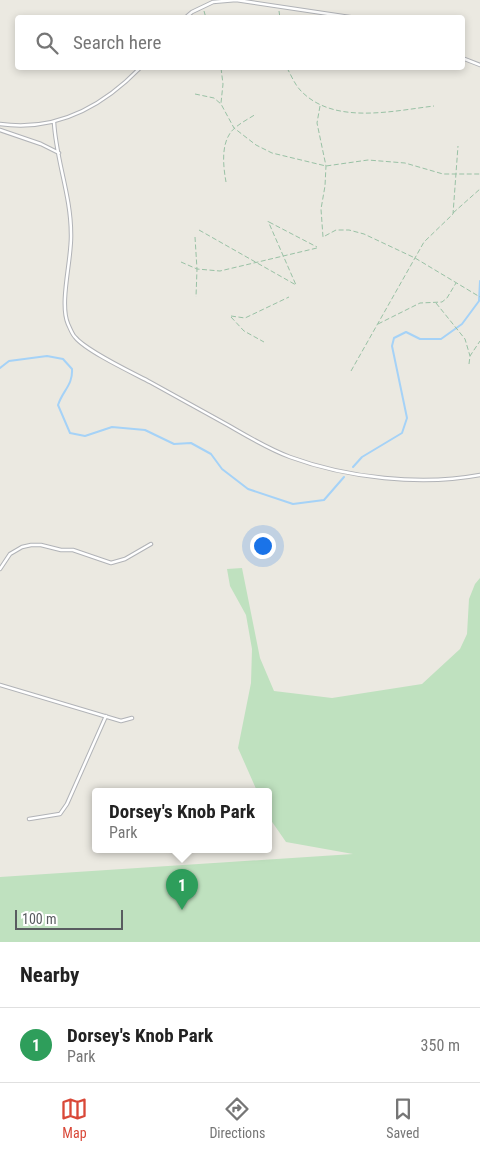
<!DOCTYPE html>
<style>
body{margin:0;font-family:"Roboto Condensed",sans-serif;background:#f6f6f6;color:#222}
.scale{position:absolute;left:15px;bottom:12px;width:108px;box-sizing:border-box;padding-left:5px;border:2px solid #595c60;border-top:0;font-size:14px;line-height:18px;white-space:nowrap;color:#595c60;-webkit-text-stroke:4px #fff;paint-order:stroke}
.you{position:absolute;left:262px;top:545px;width:18px;height:18px;margin:-12px;border:4px solid #fff;border-radius:50%;background:#1a73e8;box-shadow:0 0 0 8px #1a73e833}
.badge{display:grid;place-items:center;width:32px;height:32px;border-radius:50%;background:#d94838;color:#fff;font-size:16px;font-weight:700}
.pin{position:absolute;translate:-50% -41px;filter:drop-shadow(0 1px 2px #0008)}
.pin::after{content:'';position:absolute;top:26px;width:18px;height:15px;background:inherit;clip-path:polygon(0 0,100% 0,50% 100%)}
.popup{position:absolute;left:92px;top:788px;width:180px;height:65px;box-sizing:border-box;display:grid;place-content:center;border-radius:5px;background:#fff;filter:drop-shadow(0 1px 4px #0005);font-size:16px;white-space:nowrap;color:#767676}
.popup b{font-size:19px;color:#222}
.popup::after{content:'';position:absolute;left:50%;top:100%;margin-left:-10px;border:10px solid transparent;border-top-color:#fff}
.list{margin:0;padding:0;list-style:none}
h2{display:flex;justify-content:space-between;align-items:center;height:65px;margin:0;padding:0 20px;font-size:21px}
h2 small{font-size:16px;font-weight:400;color:#767676}
.list li{display:grid;grid-template-columns:32px 1fr auto;gap:15px;align-items:center;box-sizing:border-box;height:75px;padding:0 20px;border-top:1px solid #e0e0e0}
.list b{display:block;font-size:19px;white-space:nowrap}
.list p{margin:0;font-size:16px;white-space:nowrap;color:#767676}
.list em{font-size:16px;font-style:normal;color:#767676}
.icon{flex:none;width:28px;height:28px;fill:none;stroke:currentColor;stroke-width:2;stroke-linecap:round;stroke-linejoin:round}
.map{position:relative;flex:none;width:480px;height:942px;overflow:hidden}
.search{position:absolute;background:#fff;box-shadow:0 2px 8px #0003;left:15px;right:15px;top:15px;height:55px;display:flex;align-items:center;gap:12px;box-sizing:border-box;padding:0 18px;border-radius:5px;color:#767676;font-size:19px}
.sheet{height:140px;background:#fff}
nav{display:flex;justify-content:space-around;align-items:center;box-sizing:border-box;height:70px;border-top:1px solid #e0e0e0;background:#fff;font-size:14px;color:#767676}
nav a{display:grid;justify-items:center;gap:2px}
nav .on{color:#d94838}
.map>svg:first-child{display:block}
.green{fill:#bfe1bf}
.lines{fill:none;stroke-linecap:round;stroke-linejoin:round}
.stream{stroke:#a5d2f7;stroke-width:2}
.service-casing{stroke:#b1b3b7;stroke-width:4.5}
.path{stroke:#99c1a5;stroke-width:1;stroke-dasharray:5 2.5;stroke-linecap:butt}
.service{stroke:#fff;stroke-width:2.5}
</style>
<div class="map">
<svg width="480" height="942" viewBox="0 0 480 942">
<rect width="100%" height="100%" fill="#ebe9e1"/>
<path class="green" d="M 242,568 L 260,658 L 274,691 L 332,698 L 422,684 L 460,649 L 467,634 L 469,599 L 475,584 L 480,578 L 480,942 L 0,942 L 0,877 L 353,854 L 286,842 L 268,816 L 268,791 L 257,791 L 238,748 L 251,683 L 252,649 L 246,615 L 230,586 L 227,569 Z"/>
<g class="lines">
<path class="stream" d="M 0,368 L 9,361 L 47,356 L 63,359 L 72,369 C 73,385 63,390 58,405 L 70,433 L 85,436 L 112,427 L 145,430 L 174,444 L 191,443 L 211,454 L 222,469 L 248,489 L 293,504 L 324,500 L 344,477
M 353,467 L 362,457 L 402,433 L 407,418 L 392,346 L 394,338 L 406,332 L 420,339 L 441,339 L 462,324 L 479,301 L 480,281"/>
<g class="service-casing">
<path id="service" d="M 185,18 L 192,12 L 213,2 L 236,0 L 356,18
M 462,58 L 480,65
M 54,122 C 56,160 71,195 71,234 C 72,259 59,303 68,324 C 70,328 72,334 75,337 C 86,351 133,373 150,382 C 175,396 201,410 226,424 C 247,436 268,449 290,457 C 347,478 421,486 480,475
M 0,124 C 56,132 102,107 140,68
M 0,130 L 41,144 L 59,153
M 0,569 L 10,554 L 22,547 L 31,545 L 41,545 L 61,550 L 73,550 L 111,563 L 125,559 L 151,544
M 0,685 L 121,721 L 132,718
M 29,819 L 60,814 L 67,804 L 106,716"/>
</g>
<path class="path" d="M 204,11 L 206,18
M 279,11 L 280,18
M 221,68 L 223,84 L 221,103
M 287,68 C 291,75 295,85 301,91 C 334,125 392,111 434,106
M 195,94 L 214,98 L 221,104 L 234,128 L 256,145 L 272,153 L 326,166 L 368,160 L 405,163 L 443,174 L 480,174
M 320,106 L 317,123 L 326,166 L 325,186 L 321,209 L 323,237 L 336,230 L 349,230 L 364,234 L 415,258 L 480,297
M 226,182 C 223,165 220,139 236,127 C 242,122 250,118 256,114
M 453,213 L 480,189
M 269,222 L 317,247
M 199,230 L 296,285 L 268,221
M 195,237 L 197,269 L 196,297
M 181,262 L 197,269 L 220,271 L 317,248
M 436,303 L 465,339 L 470,356
M 231,316 L 245,318 L 289,297
M 231,317 L 244,331 L 264,342
M 378,324 L 420,303 L 442,302 L 447,298 L 456,283
M 469,364 L 470,356 L 480,341
M 351,371 L 424,242 L 453,214 L 458,146"/>
<use href="#service" class="service"/>
</g>
</svg>
<div class="scale">100 m</div>
<div class="you"></div>
<div class="pin badge" style="left:182px;top:910px;background:#2e9e5b">1</div>
<div class="popup"><b>Dorsey's Knob Park</b>Park</div>
<div class="search"><svg class="icon" aria-label="search" viewBox="0 0 24 24"><circle cx="10" cy="10" r="6"/><path d="M15 15l6 6"/></svg>Search here</div>
</div>
<section class="sheet">
<h2>Nearby<small></small></h2>
<ul class="list">
<li><span class="badge" style="background:#2e9e5b">1</span><div><b>Dorsey's Knob Park</b><p>Park</p></div><em>350 m</em></li>
</ul>
</section>
<nav>
<a class="on"><svg class="icon" aria-label="map" viewBox="0 0 24 24"><path d="M3 6l6-2 6 2 6-2v14l-6 2-6-2-6 2zM9 4v14M15 6v14"/></svg>Map</a>
<a><svg class="icon" aria-label="directions" viewBox="0 0 24 24"><path d="M12 3l9 9-9 9-9-9zM9 14v-3h6M13 9l2 2-2 2"/></svg>Directions</a>
<a><svg class="icon" aria-label="saved" viewBox="0 0 24 24"><path d="M7 4h10v16l-5-4-5 4z"/></svg>Saved</a>
</nav>
